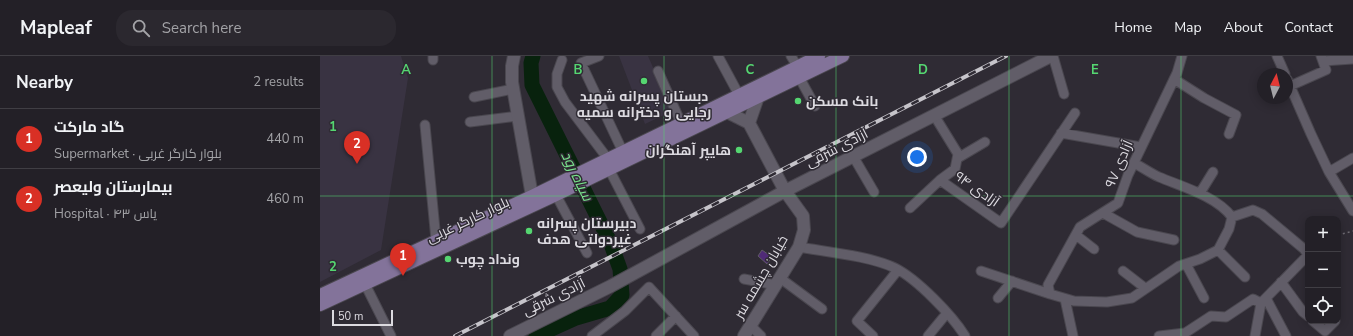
<!DOCTYPE html>
<meta charset="utf-8">
<style>
body{margin:0;font-family:"Nunito Sans",Cairo,sans-serif;background:#2b282f;color:#f1f3f6}
.controls{position:absolute;right:12px;bottom:12px;display:grid;overflow:hidden;border-radius:8px;box-shadow:0 2px 10px #0003}
.controls button{width:36px;height:36px;display:grid;place-items:center;padding:0;border:0;border-bottom:1px solid #403e44;background:#232027;color:#f1f3f6;font:20px sans-serif}
.compass{position:absolute;left:937px;top:12px;width:36px;height:36px;border-radius:50%;background:#232027;box-shadow:0 2px 10px #0003;rotate:7deg}
.scale{position:absolute;left:12px;bottom:10px;width:61px;box-sizing:border-box;padding-left:4px;border:2px solid #dcdae0;border-top:0;font-size:11px;line-height:14px;white-space:nowrap;color:#dcdae0;-webkit-text-stroke:3px #2f2b34;paint-order:stroke}
.you{position:absolute;left:597px;top:101px;width:14px;height:14px;margin:-10px;border:3px solid #fff;border-radius:50%;background:#1a73e8;box-shadow:0 0 0 6px #1a73e833}
.badge{display:grid;place-items:center;width:26px;height:26px;border-radius:50%;background:#d93025;color:#fff;font-size:13px;font-weight:700}
.pin{position:absolute;translate:-50% -33px;filter:drop-shadow(0 1px 2px #0008)}
.pin::after{content:'';position:absolute;top:21px;width:14px;height:12px;background:inherit;clip-path:polygon(0 0,100% 0,50% 100%)}
.list{margin:0;padding:0;list-style:none}
h2{display:flex;justify-content:space-between;align-items:center;height:52px;margin:0;padding:0 16px;font-size:17px}
h2 small{font-size:13px;font-weight:400;color:#a3a3a7}
.list li{display:grid;grid-template-columns:26px 1fr auto;gap:12px;align-items:center;box-sizing:border-box;height:60px;padding:0 16px;border-top:1px solid #403e44}
.list b{display:block;font-size:15px;white-space:nowrap}
.list p{margin:0;font-size:13px;white-space:nowrap;color:#a3a3a7}
.list em{font-size:13px;font-style:normal;color:#a3a3a7}
.icon{flex:none;width:22px;height:22px;fill:none;stroke:currentColor;stroke-width:2;stroke-linecap:round;stroke-linejoin:round}
.map{position:relative;flex:none;width:1033px;height:280px;overflow:hidden}
header{display:flex;align-items:center;gap:24px;box-sizing:border-box;height:56px;padding:0 20px;background:#232027;border-bottom:1px solid #403e44}
header strong{font-size:19px}
nav{display:flex;gap:22px;margin-inline-start:auto;font-size:14px}
.search{width:280px;height:36px;background:#2b282f;display:flex;align-items:center;gap:10px;box-sizing:border-box;padding:0 14px;border-radius:16px;color:#a3a3a7;font-size:15px}
main{display:flex}
aside{flex:1;background:#232027}
.map>svg:first-child{display:block}
.built{fill:#393342}
.lines{fill:none;stroke-linecap:round;stroke-linejoin:round}
.river{stroke:#08220d;stroke-width:15}
.building{fill:#502b77;stroke:#5f5b65}
.minor-casing{stroke:#4a474f;stroke-width:11}
.tertiary-casing{stroke:#4a474f;stroke-width:14}
.primary-casing{stroke:#4a474f;stroke-width:14}
.path{stroke:#6f6b73;stroke-width:1.5;stroke-dasharray:2 3;stroke-linecap:butt}
.minor{stroke:#615d68;stroke-width:9}
.tertiary{stroke:#615d68;stroke-width:12}
.primary{stroke:#83739a;stroke-width:12}
.rail-casing{stroke:#c6c4ca;stroke-width:4}
.rail{stroke:#2f2b34;stroke-width:2.5;stroke-dasharray:8;stroke-linecap:butt}
.grid{fill:none;stroke:#55d671;stroke-width:1;stroke-opacity:0.55}
.poi-dot{fill:#55d671;stroke:#2f2b34;stroke-width:1.5}
.labels{text-anchor:middle;dominant-baseline:central;stroke-width:3;stroke-linejoin:round;paint-order:stroke}
.poi-label{font-size:14px;font-weight:bold;fill:#dcdae0;stroke:#2f2b34;text-anchor:start}
.street-label{font-size:14px;fill:#dcdae0;stroke:#2f2b34}
.water-label{font-size:15px;font-style:italic;fill:#79e38c;stroke:#2f2b34}
.grid-label{font-size:13px;text-anchor:middle;font-weight:bold;fill:#55d671;stroke:#2f2b34;stroke-width:3;stroke-linejoin:round;paint-order:stroke}
</style>
<header>
<strong>Mapleaf</strong>
<div class="search"><svg class="icon" aria-label="search" viewBox="0 0 24 24"><circle cx="10" cy="10" r="6"/><path d="M15 15l6 6"/></svg>Search here</div>
<nav><a>Home</a><a>Map</a><a>About</a><a>Contact</a></nav>
</header>
<main>
<aside>
<h2>Nearby<small>2 results</small></h2>
<ul class="list">
<li><span class="badge">1</span><div><b>گاد مارکت</b><p>Supermarket · بلوار کارگر غربی</p></div><em>440 m</em></li>
<li><span class="badge">2</span><div><b>بیمارستان ولیعصر</b><p>Hospital · یاس ۴۳</p></div><em>460 m</em></li>
</ul>
</aside>
<div class="map">
<svg width="1033" height="280" viewBox="0 0 1033 280">
<rect width="100%" height="100%" fill="#2f2b34"/>
<path class="built" d="M 0,0 L 81,0 L 88,22 L 61,194 L 0,226 Z
M 299,0 L 328,0 L 350,50 L 348,57 L 325,68 Z"/>
<g class="lines">
<path class="river" d="M 213,0 L 211,7 L 212,29 L 291,188 L 300,213 L 302,239 L 290,252 L 256,262 L 216,280"/>
</g>
<path class="building" d="M 442,194 L 452,201 L 447,208 L 438,200 Z"/>
<g class="lines">
<g class="minor-casing">
<path id="minor" d="M 279,0 L 261,7 L 303,96
M 398,0 L 419,39
M 471,0 L 477,10
M 733,0 L 744,38
M 957,0 L 965,18
M 113,4 L 113,0
M 242,4 L 237,18 L 237,31 L 245,46 L 288,103
M 1003,5 L 1033,3
M 338,15 L 361,67
M 479,21 L 495,50
M 854,23 L 884,42 L 916,59 L 909,78
M 967,23 L 991,78 L 1009,116 L 1033,155
M 970,30 L 1006,14 L 1001,0
M 154,41 L 193,33
M 150,66 L 198,60
M 105,69 L 116,184
M 741,77 L 821,91
M 533,100 L 554,136
M 638,102 L 665,86
M 814,107 C 822,111 830,117 839,121 C 863,131 896,140 912,161 L 909,173 L 898,194 L 880,203 L 859,210 L 812,242 L 787,246 L 754,245 L 730,238 L 728,229 L 760,171 L 798,147 L 808,119 L 857,17 L 862,0
M 289,113 L 320,173
M 1009,116 L 1033,102
M 620,124 L 681,167 L 755,57
M 880,137 L 893,116
M 236,139 L 267,197
M 590,152 L 620,124 L 635,113 L 638,98 L 614,59
M 783,157 L 817,176 L 854,184
M 912,161 L 933,154 L 942,158 L 984,193 L 988,199 L 941,247 L 935,280
M 756,179 L 774,193
M 479,191 C 507,196 550,200 575,212 C 597,223 632,259 645,280
M 898,194 L 925,221
M 866,208 L 884,242
M 661,215 L 730,238
M 803,215 L 825,232
M 460,222 L 502,253
M 424,223 L 456,229
M 961,226 L 983,256 L 988,260
M 45,228 L 71,280
M 678,242 L 692,225
M 946,242 L 966,280
M 745,243 L 753,280
M 993,265 L 1005,275 L 1015,265
M 431,270 L 441,280
M 272,280 L 305,255 L 329,231 L 374,280
M 336,280 L 356,260
M 553,280 L 537,265 L 578,214
M 608,280 L 627,257
M 839,280 L 865,277 L 891,260 L 906,261 L 933,243 L 941,247"/>
</g>
<g class="tertiary-casing">
<path id="tertiary" d="M 194,0 L 192,10 L 192,26 L 212,140
M 407,56 L 429,67 L 465,135 L 483,160 L 484,174 L 479,191 L 424,280
M 429,67 L 438,41
M 190,280 L 291,230 L 465,135 L 731,0"/>
</g>
<g class="primary-casing">
<path id="primary" d="M 0,239 L 212,140 L 499,0
M 0,249 L 236,139 L 523,0"/>
</g>
<path class="path" d="M 1018,179 L 1033,175"/>
<use href="#minor" class="minor"/>
<use href="#tertiary" class="tertiary"/>
<use href="#primary" class="primary"/>
<g class="rail-casing">
<path id="rail" d="M 135,280 L 686,0"/>
</g>
<use href="#rail" class="rail"/>
</g>
<path class="grid" d="M 172,0 L 172,280M 344,0 L 344,280M 516,0 L 516,280M 689,0 L 689,280M 861,0 L 861,280M 0,140 L 1033,140"/>
<g class="poi-dot">
<circle cx="324" cy="25" r="4"/>
<circle cx="478" cy="45" r="4"/>
<circle cx="419" cy="94" r="4"/>
<circle cx="209" cy="175" r="4"/>
<circle cx="128" cy="203" r="4"/>
</g>
<g class="labels">
<g class="poi-label">
<text x="324" y="40" text-anchor="middle">دبستان پسرانه شهید<tspan x="324" dy="16">رجایی و دخترانه سمیه</tspan></text>
<text x="486" y="45">بانک مسکن</text>
<text x="411" y="94" text-anchor="end">هایپر آهنگران</text>
<text x="217" y="167">دبیرستان پسرانه<tspan x="217" dy="16">غیردولتی هدف</tspan></text>
<text x="136" y="203">ونداد چوب</text>
</g>
<g class="street-label">
<text transform="translate(517 92) rotate(-27)">آزادی شرقی</text>
<text transform="translate(799 108) rotate(-67)">آزادی ۹۷</text>
<text transform="translate(657 133) rotate(35)">آزادی ۹۴</text>
<text transform="translate(148 164) rotate(-25)">بلوار کارگر غربی</text>
<text transform="translate(441 221) rotate(-60)">خیابان چشمه سر</text>
<text transform="translate(234 241) rotate(-26)">آزادی شرقی</text>
</g>
<g class="water-label">
<text transform="translate(257 120) rotate(64)">سیاه رود</text>
</g>
</g>
<g class="grid-label">
<text x="86" y="18">A</text>
<text x="258" y="18">B</text>
<text x="430" y="18">C</text>
<text x="603" y="18">D</text>
<text x="775" y="18">E</text>
<text x="13" y="75">1</text>
<text x="13" y="215">2</text>
</g>
</svg>
<div class="controls">
<button>+</button>
<button>−</button>
<button><svg class="icon" aria-label="locate" viewBox="0 0 24 24"><circle cx="12" cy="12" r="6"/><path d="M12 2v4M12 18v4M2 12h4M18 12h4"/></svg></button>
</div>
<svg class="compass" viewBox="-18 -18 36 36"><path d="M0-13l5 13h-10z" fill="#e53935"/><path d="M0 13l5-13h-10z" fill="#a3a3a7"/></svg>
<div class="scale">50 m</div>
<div class="you"></div>
<div class="pin badge" style="left:83px;top:220px">1</div>
<div class="pin badge" style="left:37px;top:108px">2</div>
</div>
</main>
